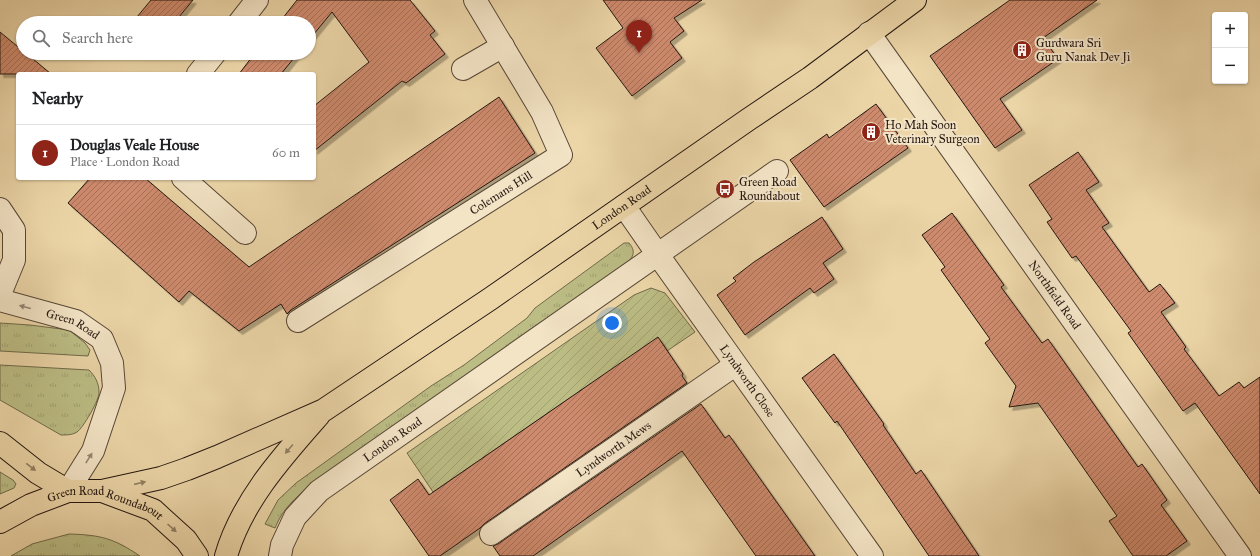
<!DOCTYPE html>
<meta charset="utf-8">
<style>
body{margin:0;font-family:"IM FELL Great Primer",serif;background:#f6f6f6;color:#202124}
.controls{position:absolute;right:12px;top:12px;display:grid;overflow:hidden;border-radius:4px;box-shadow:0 1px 3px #0004}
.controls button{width:36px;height:36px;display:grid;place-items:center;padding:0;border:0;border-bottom:1px solid #e0e0e0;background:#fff;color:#202124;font:20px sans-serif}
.you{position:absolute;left:612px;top:323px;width:14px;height:14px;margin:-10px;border:3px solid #fff;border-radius:50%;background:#1a73e8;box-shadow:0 0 0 6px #1a73e833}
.badge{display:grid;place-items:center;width:26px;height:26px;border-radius:50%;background:#8f2418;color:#fff;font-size:13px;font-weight:700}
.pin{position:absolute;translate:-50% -33px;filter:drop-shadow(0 1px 2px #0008)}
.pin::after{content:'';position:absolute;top:21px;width:14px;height:12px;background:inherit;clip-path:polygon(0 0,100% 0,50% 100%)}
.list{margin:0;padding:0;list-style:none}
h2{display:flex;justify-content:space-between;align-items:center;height:52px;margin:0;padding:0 16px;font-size:17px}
h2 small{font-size:13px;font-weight:400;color:#757577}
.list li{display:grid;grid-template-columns:26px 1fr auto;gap:12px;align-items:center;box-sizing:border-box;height:56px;padding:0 16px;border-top:1px solid #e0e0e0}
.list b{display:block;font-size:15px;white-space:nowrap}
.list p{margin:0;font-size:13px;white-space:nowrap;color:#757577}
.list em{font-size:13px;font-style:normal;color:#757577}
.icon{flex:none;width:22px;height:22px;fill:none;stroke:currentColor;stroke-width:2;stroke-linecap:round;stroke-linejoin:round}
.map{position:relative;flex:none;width:1260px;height:556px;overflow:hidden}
.search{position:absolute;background:#fff;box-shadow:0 1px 3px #0004;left:16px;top:16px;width:300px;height:44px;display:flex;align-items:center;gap:10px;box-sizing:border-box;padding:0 14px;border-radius:22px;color:#757577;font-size:15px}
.panel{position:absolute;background:#fff;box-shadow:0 1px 3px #0004;left:16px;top:72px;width:300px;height:108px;border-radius:4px}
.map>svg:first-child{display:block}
.grass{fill:url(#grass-tufts);stroke:#706a4a}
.garden{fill:url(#garden-furrows);stroke:#706a4a}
.building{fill:url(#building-hatch);stroke:#241610;filter:url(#shadow)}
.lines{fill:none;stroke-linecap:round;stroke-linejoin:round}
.minor-casing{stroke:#564636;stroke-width:24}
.major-casing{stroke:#241610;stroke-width:24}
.highway-casing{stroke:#241610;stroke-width:24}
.minor{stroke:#f3e4c6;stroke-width:22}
.major{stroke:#ecd6a8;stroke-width:22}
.highway{stroke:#ecd6a8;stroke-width:22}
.oneway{fill:#968774}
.oneway2{fill:#928064}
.labels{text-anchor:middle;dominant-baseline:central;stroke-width:4;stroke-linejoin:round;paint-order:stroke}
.poi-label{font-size:12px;fill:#241610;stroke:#f3e4c6;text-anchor:start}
.street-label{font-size:12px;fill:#241610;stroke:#f3e4c6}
</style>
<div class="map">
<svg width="1260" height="556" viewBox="0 0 1260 556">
<defs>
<pattern id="grass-tufts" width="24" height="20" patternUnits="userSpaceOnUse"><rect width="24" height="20" fill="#bcbd85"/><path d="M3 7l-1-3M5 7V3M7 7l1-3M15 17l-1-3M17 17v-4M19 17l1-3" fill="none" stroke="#a1a272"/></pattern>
<pattern id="garden-furrows" width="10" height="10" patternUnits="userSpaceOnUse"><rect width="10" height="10" fill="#bcbd85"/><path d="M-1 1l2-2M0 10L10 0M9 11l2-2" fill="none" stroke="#a1a272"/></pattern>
<pattern id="building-hatch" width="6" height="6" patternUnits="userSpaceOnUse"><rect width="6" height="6" fill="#ce8a6d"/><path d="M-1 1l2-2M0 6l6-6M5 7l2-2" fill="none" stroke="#a77058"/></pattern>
<filter id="shadow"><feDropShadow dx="3.5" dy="3.5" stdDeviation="0" flood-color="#0004"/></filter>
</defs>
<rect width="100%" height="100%" fill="#ecd6a8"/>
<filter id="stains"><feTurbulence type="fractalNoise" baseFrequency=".005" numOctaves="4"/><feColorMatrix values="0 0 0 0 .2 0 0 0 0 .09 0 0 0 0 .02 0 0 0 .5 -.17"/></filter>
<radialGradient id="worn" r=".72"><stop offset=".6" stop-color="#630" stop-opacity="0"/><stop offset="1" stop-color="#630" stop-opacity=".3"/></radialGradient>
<path class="grass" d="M 624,243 L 629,243 C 638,253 631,260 623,266 L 310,485 C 295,499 283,508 275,528 L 265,524 L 278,500 L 296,483 L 431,386 L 464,365 L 527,318 L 535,308 Z
M 0,323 L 30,325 L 69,330 L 85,343 L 90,350 L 88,356 L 0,351 Z
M 0,365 L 89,370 C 95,376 99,383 99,392 C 100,399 83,428 77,432 C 72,435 67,435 61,435 L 0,400 Z
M 0,472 L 13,480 L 16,484 L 14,488 L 0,494 Z
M 69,534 C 101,535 113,538 140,556 L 11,556 L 32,544 Z"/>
<path class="garden" d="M 651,288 L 665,293 L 695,332 L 667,351 L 658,338 L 433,492 L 407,453 L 634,295 Z"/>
<path class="building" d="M 151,0 L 193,0 L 174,23 L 132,23 Z
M 297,0 L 410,0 L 435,31 L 430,35 L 445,54 L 406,83 L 402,81 L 314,151 L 314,106 L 369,62 L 332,12 L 309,40 L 309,23 L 279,23 Z
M 603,0 L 702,0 L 674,18 L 684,31 L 670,42 L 682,58 L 632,96 L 596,48 L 623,28 Z
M 1010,0 L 1097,0 L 1043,38 L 1058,59 L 1000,99 L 1022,130 L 995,148 L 930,56 Z
M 0,32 L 23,51 L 23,53 L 26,53 L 51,74 L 0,74 Z
M 255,53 L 298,53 L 281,74 L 239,74 Z
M 499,97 L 535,153 L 291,310 L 287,314 L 281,304 L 239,331 L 189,291 L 179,302 L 68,203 L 90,178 L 145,178 L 249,267 Z
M 876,104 L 908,148 L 824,207 L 790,160 L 827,134 L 829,138 Z
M 1078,152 L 1099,182 L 1086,190 L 1109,223 L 1102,227 L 1149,292 L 1160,284 L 1175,303 L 1161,312 L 1186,347 L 1184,349 L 1219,396 L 1239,382 L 1244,388 L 1260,377 L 1260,494 L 1195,403 L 1183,411 L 1128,333 L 1131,331 L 1076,256 L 1072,258 L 1047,222 L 1052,219 L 1029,185 Z
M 952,213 L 1004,285 L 1001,287 L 1042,343 L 1048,339 L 1138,467 L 1142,464 L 1167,500 L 1161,505 L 1187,541 L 1166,556 L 1133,556 L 1109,521 L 1117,516 L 1038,403 L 1009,407 L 1016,386 L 985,343 L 990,339 L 941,270 L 945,267 L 922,235 Z
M 822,217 L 843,249 L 823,263 L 834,279 L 814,293 L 810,288 L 745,335 L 717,295 L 736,281 L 733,278 L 754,262 Z
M 658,337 L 683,374 L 682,376 L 687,383 L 484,524 L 480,528 L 440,556 L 429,556 L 390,500 L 418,479 L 429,495 Z
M 834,354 L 884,424 L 883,425 L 916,474 L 921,470 L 979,556 L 929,556 L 837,421 L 835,423 L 802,378 Z
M 701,404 L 725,438 L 729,435 L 815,556 L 756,556 L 682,451 L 533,556 L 500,556 L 493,546 L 498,544 Z"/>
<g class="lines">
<g class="minor-casing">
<g id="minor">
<path d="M 239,23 L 257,0"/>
<path id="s1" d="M 869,33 L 1240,556"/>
<path d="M 463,69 L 503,46"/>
<path d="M 198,74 L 215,53"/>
<path d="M 183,178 L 245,233"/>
<path id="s2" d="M 624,206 L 658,255 L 872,556"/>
<path d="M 0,209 L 14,230 L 14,260 L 0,294"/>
<path id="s3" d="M 0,300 L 76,321 L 102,339 L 112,363 L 114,388 L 93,451 L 68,491"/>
<path id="s4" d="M 298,321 L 561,155 L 542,112 L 475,0"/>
<path id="s5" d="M 491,534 L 735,365"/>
<path id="s6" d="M 280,556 L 282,545 L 295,517 L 319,491 L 777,171"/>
</g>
</g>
<g class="major-casing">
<g id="major">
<path id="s7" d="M 102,491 L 161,478 L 187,469 L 217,457 L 324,410 L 490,299 L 749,119 L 810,78 L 915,0"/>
<path d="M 226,556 C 242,501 282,457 319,415"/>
</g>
</g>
<g class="highway-casing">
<g id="highway">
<path d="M 0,443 L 38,473 L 68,491"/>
<path id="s8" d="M 0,522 L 31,505 L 68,491 L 102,491 L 153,510 L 186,540 L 197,556"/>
</g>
</g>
<use href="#minor" class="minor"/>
<use href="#major" class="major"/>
<use href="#highway" class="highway"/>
</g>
<defs><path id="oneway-solid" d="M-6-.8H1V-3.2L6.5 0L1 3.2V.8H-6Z"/></defs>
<g class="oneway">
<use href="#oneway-solid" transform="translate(25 307) rotate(-165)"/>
<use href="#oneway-solid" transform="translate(89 458) rotate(-58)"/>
</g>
<g class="oneway2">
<use href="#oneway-solid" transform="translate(289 449) rotate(131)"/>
<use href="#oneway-solid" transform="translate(31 467) rotate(38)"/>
<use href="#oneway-solid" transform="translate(140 483) rotate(-13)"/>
<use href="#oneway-solid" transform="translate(172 528) rotate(42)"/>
</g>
<defs>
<g id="building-disc" transform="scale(1)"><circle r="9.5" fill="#8f2418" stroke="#f3e4c6"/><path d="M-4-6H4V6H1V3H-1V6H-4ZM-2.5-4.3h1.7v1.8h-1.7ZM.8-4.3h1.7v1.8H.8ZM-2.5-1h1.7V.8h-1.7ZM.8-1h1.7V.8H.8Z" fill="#fff"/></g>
<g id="bus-disc" transform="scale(1)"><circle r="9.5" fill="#8f2418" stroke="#f3e4c6"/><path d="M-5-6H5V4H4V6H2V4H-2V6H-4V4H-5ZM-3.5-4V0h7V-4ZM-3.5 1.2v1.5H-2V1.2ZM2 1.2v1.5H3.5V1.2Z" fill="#fff"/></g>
</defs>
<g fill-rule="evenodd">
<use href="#building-disc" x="1022" y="50"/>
<use href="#building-disc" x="871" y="132"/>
<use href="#bus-disc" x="725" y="189"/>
</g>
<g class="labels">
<g class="poi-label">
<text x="1036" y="43">Gurdwara Sri<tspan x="1036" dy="14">Guru Nanak Dev Ji</tspan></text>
<text x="885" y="125">Ho Mah Soon<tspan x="885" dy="14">Veterinary Surgeon</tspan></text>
<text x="739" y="182">Green Road<tspan x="739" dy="14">Roundabout</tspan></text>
</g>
<g class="street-label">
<text stroke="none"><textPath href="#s4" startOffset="240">Colemans Hill</textPath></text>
<text stroke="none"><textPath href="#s7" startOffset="597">London Road</textPath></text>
<text stroke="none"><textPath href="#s1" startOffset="321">Northfield Road</textPath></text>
<text stroke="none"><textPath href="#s3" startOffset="77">Green Road</textPath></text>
<text stroke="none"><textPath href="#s2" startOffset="214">Lyndworth Close</textPath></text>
<text stroke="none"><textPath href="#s6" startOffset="167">London Road</textPath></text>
<text stroke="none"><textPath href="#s5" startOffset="149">Lyndworth Mews</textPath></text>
<text stroke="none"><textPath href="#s8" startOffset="114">Green Road Roundabout</textPath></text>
</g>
</g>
<rect width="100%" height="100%" filter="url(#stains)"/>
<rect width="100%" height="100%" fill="url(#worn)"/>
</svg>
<div class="controls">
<button>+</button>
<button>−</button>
</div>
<div class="you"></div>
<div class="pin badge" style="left:639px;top:53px">1</div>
<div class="search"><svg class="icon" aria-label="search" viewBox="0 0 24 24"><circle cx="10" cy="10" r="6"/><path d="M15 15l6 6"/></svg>Search here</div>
<section class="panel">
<h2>Nearby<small></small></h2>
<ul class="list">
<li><span class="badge">1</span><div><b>Douglas Veale House</b><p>Place · London Road</p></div><em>60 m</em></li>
</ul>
</section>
</div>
